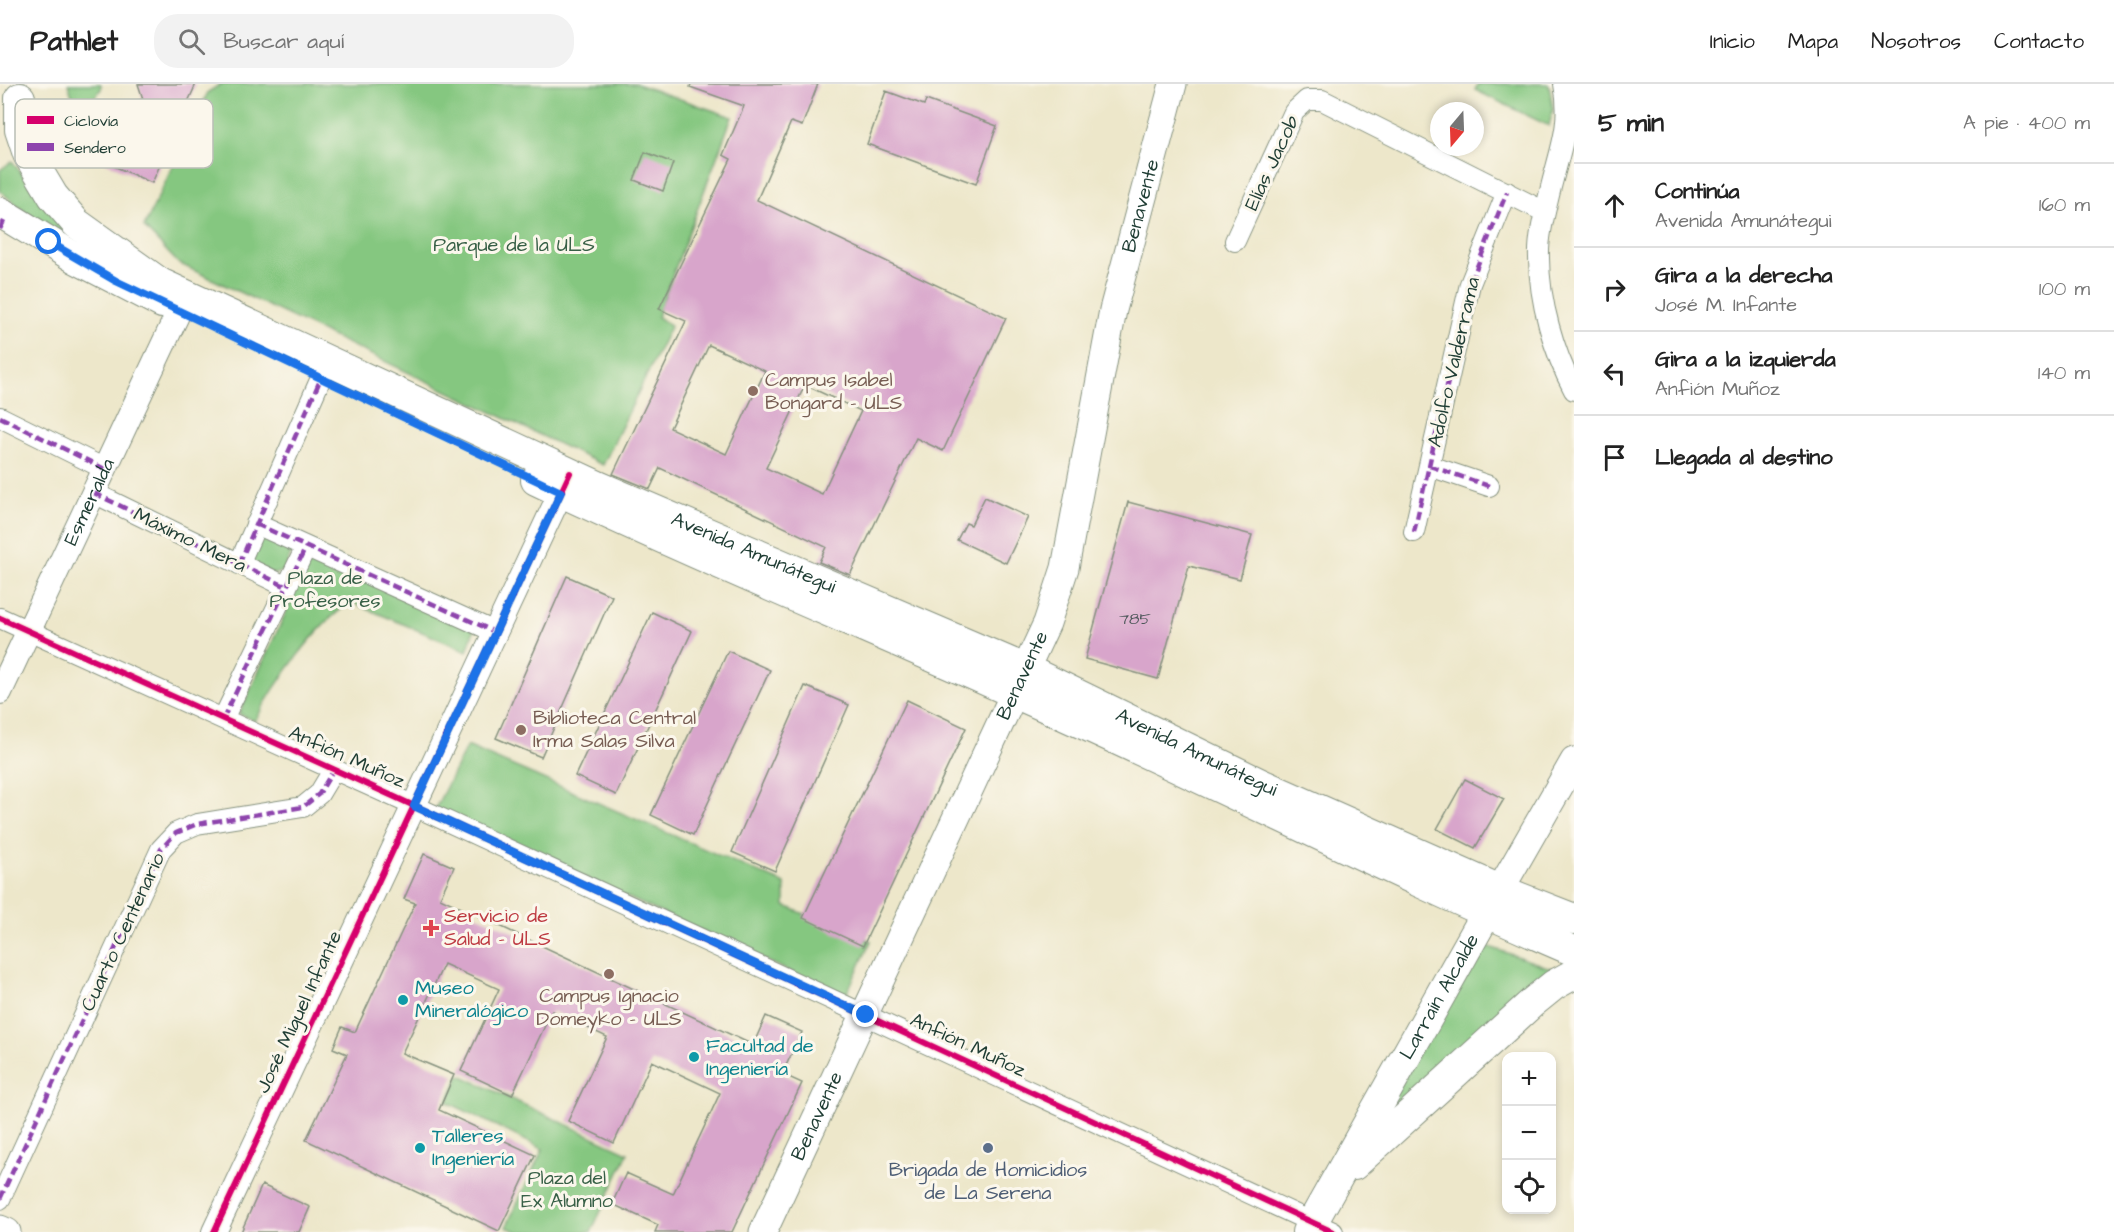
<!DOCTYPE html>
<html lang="es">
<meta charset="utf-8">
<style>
body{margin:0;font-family:"Architects Daughter",sans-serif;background:#f2f2f2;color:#222}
.controls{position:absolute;right:18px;bottom:18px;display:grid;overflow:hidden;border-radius:12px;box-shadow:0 3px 9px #0003}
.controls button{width:54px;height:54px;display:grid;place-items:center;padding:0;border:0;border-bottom:2px solid #e0e0e0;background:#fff;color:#222;font:30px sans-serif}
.compass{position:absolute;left:1430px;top:18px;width:54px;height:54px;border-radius:50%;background:#fff;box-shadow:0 3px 9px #0003;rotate:199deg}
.stop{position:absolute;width:18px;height:18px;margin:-14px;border:4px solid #1a73e8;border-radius:50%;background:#fff}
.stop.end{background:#1a73e8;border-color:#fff;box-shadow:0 2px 6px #0008}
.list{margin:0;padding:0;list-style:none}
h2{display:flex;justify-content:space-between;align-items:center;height:78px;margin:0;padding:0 24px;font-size:26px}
h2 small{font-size:20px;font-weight:400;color:#767676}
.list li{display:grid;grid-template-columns:39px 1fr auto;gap:18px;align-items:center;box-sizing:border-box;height:84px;padding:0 24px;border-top:2px solid #e0e0e0}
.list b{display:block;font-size:22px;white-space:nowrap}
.list p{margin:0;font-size:20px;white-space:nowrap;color:#767676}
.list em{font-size:20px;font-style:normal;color:#767676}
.icon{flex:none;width:33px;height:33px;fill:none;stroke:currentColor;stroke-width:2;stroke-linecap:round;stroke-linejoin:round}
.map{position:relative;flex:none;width:1574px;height:1148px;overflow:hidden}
header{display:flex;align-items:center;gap:36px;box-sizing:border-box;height:84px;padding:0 30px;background:#fff;border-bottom:2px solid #e0e0e0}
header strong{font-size:28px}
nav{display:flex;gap:33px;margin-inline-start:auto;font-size:21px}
.search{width:420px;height:54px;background:#f2f2f2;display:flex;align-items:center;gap:15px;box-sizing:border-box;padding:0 21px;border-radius:24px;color:#767676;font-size:22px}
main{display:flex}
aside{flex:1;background:#fff}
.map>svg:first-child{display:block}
.green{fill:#85c780;stroke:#52825a;stroke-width:1.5}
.building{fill:#d8a5cb;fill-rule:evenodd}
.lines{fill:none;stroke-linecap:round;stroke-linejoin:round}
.minor-casing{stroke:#86927f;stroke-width:22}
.tertiary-casing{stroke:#86927f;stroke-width:26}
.secondary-casing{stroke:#86927f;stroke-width:29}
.primary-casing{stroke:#86927f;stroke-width:32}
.minor{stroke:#fff;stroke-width:20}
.tertiary{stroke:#fff;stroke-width:24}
.secondary{stroke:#fff;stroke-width:27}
.primary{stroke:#fff;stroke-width:30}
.quiet{stroke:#8e44ad;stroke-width:4.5;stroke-dasharray:9 4.5;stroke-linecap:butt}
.cycleway-casing{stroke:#fbf7ec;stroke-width:10}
.cycleway{stroke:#d6006c;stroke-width:6}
.route{stroke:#1a73e8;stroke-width:8}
.education-dot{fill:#8d6e63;stroke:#fbf7ec;stroke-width:2}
.health-dot{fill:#e0444e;stroke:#fbf7ec;stroke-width:2}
.culture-dot{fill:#0f9aa8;stroke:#fbf7ec;stroke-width:2}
.service-dot{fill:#5c6f8a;stroke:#fbf7ec;stroke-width:2}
.labels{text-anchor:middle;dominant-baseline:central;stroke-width:6;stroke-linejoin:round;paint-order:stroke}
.number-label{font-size:16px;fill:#4d575a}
.street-label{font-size:20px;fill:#1f3d34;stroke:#fbf7ec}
.park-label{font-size:20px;fill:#386047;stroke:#fbf7ec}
.education-label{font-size:20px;fill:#785e54;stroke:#fbf7ec;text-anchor:start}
.health-label{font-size:20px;fill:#be3a42;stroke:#fbf7ec;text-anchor:start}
.culture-label{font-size:20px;fill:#0d838f;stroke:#fbf7ec;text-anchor:start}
.service-label{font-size:20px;fill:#4e5e75;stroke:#fbf7ec}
.key{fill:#fbf7ec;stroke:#b9bfb5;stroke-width:1.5}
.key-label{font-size:16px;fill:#1f3d34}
</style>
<header>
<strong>Pathlet</strong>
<div class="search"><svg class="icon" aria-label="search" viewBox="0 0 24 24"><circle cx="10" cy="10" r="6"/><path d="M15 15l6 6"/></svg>Buscar aquí</div>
<nav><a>Inicio</a><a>Mapa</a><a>Nosotros</a><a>Contacto</a></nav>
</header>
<main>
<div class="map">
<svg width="1574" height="1148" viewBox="0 0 1574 1148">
<rect width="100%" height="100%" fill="#fbf7ec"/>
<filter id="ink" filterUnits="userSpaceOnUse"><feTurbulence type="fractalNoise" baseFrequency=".0167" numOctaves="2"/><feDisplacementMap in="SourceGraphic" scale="12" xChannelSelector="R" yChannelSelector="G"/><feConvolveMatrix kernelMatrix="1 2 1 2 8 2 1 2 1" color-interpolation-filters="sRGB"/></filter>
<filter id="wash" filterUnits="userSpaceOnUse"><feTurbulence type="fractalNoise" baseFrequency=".008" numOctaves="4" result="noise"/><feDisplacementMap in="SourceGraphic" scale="24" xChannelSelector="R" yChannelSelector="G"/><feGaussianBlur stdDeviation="1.35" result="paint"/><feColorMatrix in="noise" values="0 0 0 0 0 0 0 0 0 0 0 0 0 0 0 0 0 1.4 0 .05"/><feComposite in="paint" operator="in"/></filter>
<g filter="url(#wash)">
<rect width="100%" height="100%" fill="#ede7ca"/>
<path class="green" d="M 68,0 L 101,0 L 101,5 L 92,17 L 81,19 L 72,12 Z
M 221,0 L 637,0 L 732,33 L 657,233 L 671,241 L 603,381 L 178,179 L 144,143 L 208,8 Z
M 1478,0 L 1549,0 L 1553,25 L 1549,42 L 1475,6 Z
M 12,77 L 45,121 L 107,174 L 65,160 L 0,107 L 0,86 Z
M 258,450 L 293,465 L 284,487 L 274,490 L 255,482 L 250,472 Z
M 312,472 L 474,546 L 467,567 L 351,518 C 317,539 274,601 255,637 L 239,630 Z
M 467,662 L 785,800 L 785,822 L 871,857 L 845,913 L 435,725 Z
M 1481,860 L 1574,892 L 1361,1066 Z
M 460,991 L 628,1069 L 591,1148 L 519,1148 L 506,1143 L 543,1065 L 447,1018 Z"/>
<g id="blocks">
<path class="building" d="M 138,0 L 196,0 L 152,99 L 100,76 L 124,21 L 143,15 Z
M 691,0 L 818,0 L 802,42 L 791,38 L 757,116 L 1006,234 L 943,367 L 916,354 L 850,491 L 819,478 L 826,463 L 660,384 L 650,405 L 613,390 L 686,237 L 659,225 L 731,75 L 723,71 L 744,22 L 690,3 ZM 709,261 L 765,287 L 726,370 L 670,344 ZM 805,301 L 861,327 L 822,410 L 766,384 Z
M 886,7 L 924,21 L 926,16 L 997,42 L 976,100 L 867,60 Z
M 645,68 L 673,79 L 663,107 L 634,96 Z
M 985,413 L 1028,433 L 1006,479 L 957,456 L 966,439 L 971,441 Z
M 1128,418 L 1252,451 L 1240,495 L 1189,482 L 1158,595 L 1085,575 Z
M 567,492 L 612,512 L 541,673 L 496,654 Z
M 652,528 L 692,547 L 616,711 L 575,692 Z
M 728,567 L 770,586 L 693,751 L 651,731 Z
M 805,602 L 849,621 L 775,787 L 732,768 Z
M 907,616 L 966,644 L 863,862 L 803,834 Z
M 1465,695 L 1504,715 L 1475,764 L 1437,745 Z
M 424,770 L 454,783 L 440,814 L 753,961 L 766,932 L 802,948 L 782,990 L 802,999 L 732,1148 L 655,1148 L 658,1141 L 612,1120 L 626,1089 L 673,1110 L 720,1009 L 652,977 L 614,1059 L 568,1037 L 607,953 L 552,927 L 512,1011 L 461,987 L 499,905 L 444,880 L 402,969 L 454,991 L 439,1026 L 535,1071 L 499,1147 L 306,1056 L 347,970 L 333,964 L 342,943 L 355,948 L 415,819 L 404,815 Z
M 262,1101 L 310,1123 L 299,1148 L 241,1148 Z"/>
</g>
</g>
<g filter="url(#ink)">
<use href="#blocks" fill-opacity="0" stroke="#86927f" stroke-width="1.5"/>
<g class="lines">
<g class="minor-casing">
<path id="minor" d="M 1564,0 C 1572,39 1560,66 1551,103 C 1546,125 1538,151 1539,174 C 1539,217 1554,269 1574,306
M 1235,157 L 1294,28 L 1307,16 L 1322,16 L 1545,128
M 0,333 L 105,385
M 1430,382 L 1489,402
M 94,409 L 287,503
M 256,440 L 495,548
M 1414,448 L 1470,200 L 1507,108
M 239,480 L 321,294
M 0,534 L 397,714 L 1333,1148
M 223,635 L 306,463
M 0,1115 L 161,765 L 176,749 L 197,740 L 303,723 L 319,710 L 334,685"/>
</g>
<g class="tertiary-casing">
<g id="tertiary">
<path id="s1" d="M 0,608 L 179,227"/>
<path d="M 214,1148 L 569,391"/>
</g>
</g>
<g class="secondary-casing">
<g id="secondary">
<path d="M 1500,806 L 1574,677"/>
<path d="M 0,1145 L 7,1148"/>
<path id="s2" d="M 763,1148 L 1047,539 L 1065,484 L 1113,226 L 1173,0"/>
</g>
</g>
<g class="primary-casing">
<g id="primary">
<path id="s3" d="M 20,14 L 20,46 L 28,70 L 53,112 L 76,139 L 160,199 L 598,402 L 1025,585 L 1261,700 L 1500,806 L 1574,835"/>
<path d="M 0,128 L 77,175 L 162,219"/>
<path d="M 536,396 C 693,471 854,537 1012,608 C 1201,691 1384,786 1574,867"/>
<path d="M 1354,1081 L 1533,918 L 1554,901 L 1574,890"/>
<path id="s4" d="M 1307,1148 L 1495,814"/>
</g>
</g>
<use href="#minor" class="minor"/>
<use href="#tertiary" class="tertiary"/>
<use href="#secondary" class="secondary"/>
<use href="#primary" class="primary"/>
<path class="quiet" d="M 0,145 L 6,133
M 0,333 L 105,385
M 1430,382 L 1489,402
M 94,409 L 287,503
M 256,440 L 495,548
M 1414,448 L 1470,200 L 1507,108
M 239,480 L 321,294
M 223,635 L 306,463
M 0,1115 L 161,765 L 176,749 L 197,740 L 303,723 L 319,710 L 334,685"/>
<g class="cycleway-casing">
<path id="cycleway" d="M 0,534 L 397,714 L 1333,1148
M 214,1148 L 570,389"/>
</g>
<use href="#cycleway" class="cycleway"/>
</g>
</g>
<g class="lines" filter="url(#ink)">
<path class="route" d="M 49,158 L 116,197 L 561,408 L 414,722 L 866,931"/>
</g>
<g class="education-dot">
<circle cx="753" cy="307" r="6"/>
<circle cx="521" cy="646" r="6"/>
<circle cx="609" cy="890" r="6"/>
</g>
<path class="health-dot" d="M428 835h6v6h6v6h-6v6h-6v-6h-6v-6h6z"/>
<g class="culture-dot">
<circle cx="403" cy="916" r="6"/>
<circle cx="694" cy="973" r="6"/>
<circle cx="420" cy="1064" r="6"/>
</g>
<circle class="service-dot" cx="988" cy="1064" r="6"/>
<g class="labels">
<g class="number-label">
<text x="1135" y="535">785</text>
</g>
<g class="street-label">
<text transform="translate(1272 79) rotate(-65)">Elías Jacob</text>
<text stroke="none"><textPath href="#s2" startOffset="1100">Benavente</textPath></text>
<text transform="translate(1454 278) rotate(-77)">Adolfo Valderrama</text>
<text stroke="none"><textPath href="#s1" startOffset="210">Esmeralda</textPath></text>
<text transform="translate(190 456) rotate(26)">Máximo Mera</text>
<text stroke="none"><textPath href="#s3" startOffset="897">Avenida Amunátegui</textPath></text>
<text stroke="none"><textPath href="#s2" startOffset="614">Benavente</textPath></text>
<text stroke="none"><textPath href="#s3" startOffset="1383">Avenida Amunátegui</textPath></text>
<text transform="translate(347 673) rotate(24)">Anfión Muñoz</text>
<text transform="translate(123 848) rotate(-65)">Cuarto Centenario</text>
<text stroke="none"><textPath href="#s4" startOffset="270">Larraín Alcalde</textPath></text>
<text transform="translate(299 928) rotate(-65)">José Miguel Infante</text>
<text transform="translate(968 961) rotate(25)">Anfión Muñoz</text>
<text stroke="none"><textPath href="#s2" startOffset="128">Benavente</textPath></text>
</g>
<g class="park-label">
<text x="514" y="161">Parque de la ULS</text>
<text x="325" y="494">Plaza de<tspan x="325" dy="23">Profesores</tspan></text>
<text x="567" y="1094">Plaza del<tspan x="567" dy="23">Ex Alumno</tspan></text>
</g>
<g class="education-label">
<text x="765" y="296">Campus Isabel<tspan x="765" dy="23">Bongard - ULS</tspan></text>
<text x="533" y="634">Biblioteca Central<tspan x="533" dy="23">Irma Salas Silva</tspan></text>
<text x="609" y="912" text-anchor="middle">Campus Ignacio<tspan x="609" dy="23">Domeyko - ULS</tspan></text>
</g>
<g class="health-label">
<text x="444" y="832">Servicio de<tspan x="444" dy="23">Salud - ULS</tspan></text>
</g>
<g class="culture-label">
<text x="415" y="904">Museo<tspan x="415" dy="23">Mineralógico</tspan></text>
<text x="706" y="962">Facultad de<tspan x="706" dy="23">Ingeniería</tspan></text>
<text x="432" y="1052">Talleres<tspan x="432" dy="23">Ingeniería</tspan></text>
</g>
<g class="service-label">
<text x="988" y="1086">Brigada de Homicidios<tspan x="988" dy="23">de La Serena</tspan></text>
</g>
</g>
<rect x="15" y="15" width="198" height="69" rx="9" class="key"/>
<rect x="27" y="32" width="27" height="8" fill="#d6006c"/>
<rect x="27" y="59" width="27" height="8" fill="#8e44ad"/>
<g class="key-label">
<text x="64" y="42">Ciclovía</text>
<text x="64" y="69">Sendero</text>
</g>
</svg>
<div class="controls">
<button>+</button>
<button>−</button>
<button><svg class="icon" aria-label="locate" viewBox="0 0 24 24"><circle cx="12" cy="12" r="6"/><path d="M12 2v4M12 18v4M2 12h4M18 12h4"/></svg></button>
</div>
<svg class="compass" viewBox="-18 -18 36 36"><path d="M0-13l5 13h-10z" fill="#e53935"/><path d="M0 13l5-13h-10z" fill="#767676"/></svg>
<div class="stop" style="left:49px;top:158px"></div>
<div class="stop end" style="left:866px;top:931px"></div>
</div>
<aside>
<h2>5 min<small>A pie · 400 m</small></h2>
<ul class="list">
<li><svg class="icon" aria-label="ahead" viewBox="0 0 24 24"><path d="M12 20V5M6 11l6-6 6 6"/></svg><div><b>Continúa</b><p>Avenida Amunátegui</p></div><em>160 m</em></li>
<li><svg class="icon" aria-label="right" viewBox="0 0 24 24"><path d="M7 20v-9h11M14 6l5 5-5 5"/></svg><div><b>Gira a la derecha</b><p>José M. Infante</p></div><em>100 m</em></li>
<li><svg class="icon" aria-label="left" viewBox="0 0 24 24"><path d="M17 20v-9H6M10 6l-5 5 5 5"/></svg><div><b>Gira a la izquierda</b><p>Anfión Muñoz</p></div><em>140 m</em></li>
<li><svg class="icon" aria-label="arrive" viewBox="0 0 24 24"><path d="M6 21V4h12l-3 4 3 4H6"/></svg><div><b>Llegada al destino</b></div></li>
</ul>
</aside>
</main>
